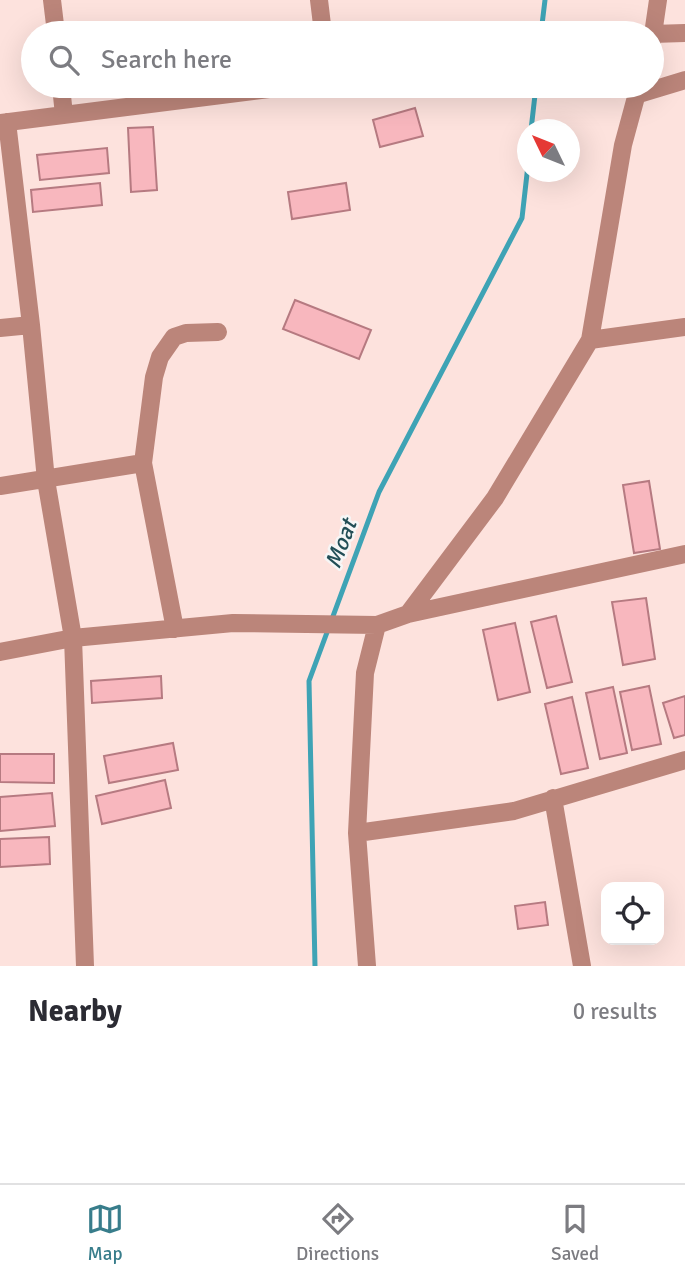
<!DOCTYPE html>
<style>
body{margin:0;font-family:Signika,sans-serif;background:#f2f2f3;color:#2b2b33}
.controls{position:absolute;right:21px;bottom:21px;display:grid;overflow:hidden;border-radius:14px;box-shadow:0 7px 28px #0002}
.controls button{width:63px;height:63px;display:grid;place-items:center;padding:0;border:0;border-bottom:2px solid #e1e1e2;background:#fff;color:#2b2b33;font:35px sans-serif}
.compass{position:absolute;left:517px;top:119px;width:63px;height:63px;border-radius:50%;background:#fff;box-shadow:0 7px 28px #0002;rotate:313deg}
.list{margin:0;padding:0;list-style:none}
h2{display:flex;justify-content:space-between;align-items:center;height:91px;margin:0;padding:0 28px;font-size:30px}
h2 small{font-size:23px;font-weight:400;color:#7c7c81}
.icon{flex:none;width:38px;height:38px;fill:none;stroke:currentColor;stroke-width:2;stroke-linecap:round;stroke-linejoin:round}
.map{position:relative;flex:none;width:685px;height:966px;overflow:hidden}
.search{position:absolute;background:#fff;box-shadow:0 7px 28px #0002;left:21px;right:21px;top:21px;height:77px;display:flex;align-items:center;gap:18px;box-sizing:border-box;padding:0 24px;border-radius:38px;color:#7c7c81;font-size:26px}
.sheet{height:217px;background:#fff}
nav{display:flex;justify-content:space-around;align-items:center;box-sizing:border-box;height:98px;border-top:2px solid #e1e1e2;background:#fff;font-size:19px;color:#7c7c81}
nav a{display:grid;justify-items:center;gap:4px}
nav .on{color:#387d8b}
.map>svg:first-child{display:block}
.lines{fill:none;stroke-linecap:round;stroke-linejoin:round}
.stream{stroke:#3ea3b5;stroke-width:5}
.building{fill:#f8b7be;stroke:#b67a81;stroke-width:2}
.minor{stroke:#bb857a;stroke-width:18}
.labels{text-anchor:middle;dominant-baseline:central;stroke-width:5;stroke-linejoin:round;paint-order:stroke}
.water-label{font-size:23px;font-style:italic;fill:#224e56;stroke:#f6f6f6}
</style>
<div class="map">
<svg width="685" height="966" viewBox="0 0 685 966">
<rect width="100%" height="100%" fill="#fde2dd"/>
<g class="lines">
<path class="stream" d="M 541,33 L 545,0
M 531,130 L 536,86
M 315,966 L 309,681 L 379,492 L 522,218 L 528,165"/>
</g>
<path class="building" d="M 415,108 L 423,136 L 380,147 L 373,120 Z
M 153,127 L 157,190 L 131,192 L 128,128 Z
M 107,148 L 109,173 L 40,180 L 37,155 Z
M 100,183 L 102,205 L 33,212 L 31,190 Z
M 346,183 L 350,210 L 292,219 L 288,192 Z
M 295,300 L 371,330 L 359,359 L 283,329 Z
M 649,481 L 660,549 L 634,553 L 623,485 Z
M 646,598 L 655,659 L 623,665 L 612,602 Z
M 556,616 L 572,682 L 547,688 L 531,622 Z
M 515,623 L 530,692 L 498,700 L 483,630 Z
M 161,676 L 162,698 L 92,703 L 91,681 Z
M 649,686 L 661,744 L 632,750 L 620,692 Z
M 613,687 L 627,753 L 600,759 L 586,693 Z
M 685,696 L 685,735 L 674,738 L 663,703 Z
M 572,697 L 588,768 L 561,774 L 545,704 Z
M 173,743 L 178,770 L 109,783 L 104,756 Z
M 0,754 L 54,754 L 54,783 L 0,782 Z
M 165,780 L 171,808 L 102,824 L 96,796 Z
M 52,793 L 55,826 L 0,831 L 0,797 Z
M 49,837 L 50,864 L 0,867 L 0,839 Z
M 545,902 L 548,925 L 518,929 L 515,906 Z"/>
<g class="lines">
<path class="minor" d="M 52,0 L 56,33
M 319,0 L 323,33
M 652,34 L 685,33
M 652,41 L 658,0
M 61,86 L 64,115
M 636,95 L 685,80
M 7,122 L 31,325 L 46,480 L 73,638 L 85,966
M 0,123 L 293,86
M 0,328 L 31,325
M 590,340 L 685,327
M 0,486 L 143,463
M 408,614 L 495,498 L 590,340 L 623,145 L 639,86
M 377,625 L 365,673 L 357,833 L 514,811 L 685,760
M 175,629 L 143,463 L 154,377 L 160,357 L 174,337 L 186,333 L 218,332
M 0,652 L 73,638 L 233,623 L 377,625 L 408,614 L 685,554
M 553,798 L 582,966
M 357,833 L 367,966"/>
</g>
<g class="labels">
<g class="water-label">
<text transform="translate(341 544) rotate(-69)">Moat</text>
</g>
</g>
</svg>
<div class="controls">
<button><svg class="icon" aria-label="locate" viewBox="0 0 24 24"><circle cx="12" cy="12" r="6"/><path d="M12 2v4M12 18v4M2 12h4M18 12h4"/></svg></button>
</div>
<svg class="compass" viewBox="-18 -18 36 36"><path d="M0-13l5 13h-10z" fill="#e53935"/><path d="M0 13l5-13h-10z" fill="#7c7c81"/></svg>
<div class="search"><svg class="icon" aria-label="search" viewBox="0 0 24 24"><circle cx="10" cy="10" r="6"/><path d="M15 15l6 6"/></svg>Search here</div>
</div>
<section class="sheet">
<h2>Nearby<small>0 results</small></h2>
<ul class="list">
</ul>
</section>
<nav>
<a class="on"><svg class="icon" aria-label="map" viewBox="0 0 24 24"><path d="M3 6l6-2 6 2 6-2v14l-6 2-6-2-6 2zM9 4v14M15 6v14"/></svg>Map</a>
<a><svg class="icon" aria-label="directions" viewBox="0 0 24 24"><path d="M12 3l9 9-9 9-9-9zM9 14v-3h6M13 9l2 2-2 2"/></svg>Directions</a>
<a><svg class="icon" aria-label="saved" viewBox="0 0 24 24"><path d="M7 4h10v16l-5-4-5 4z"/></svg>Saved</a>
</nav>
